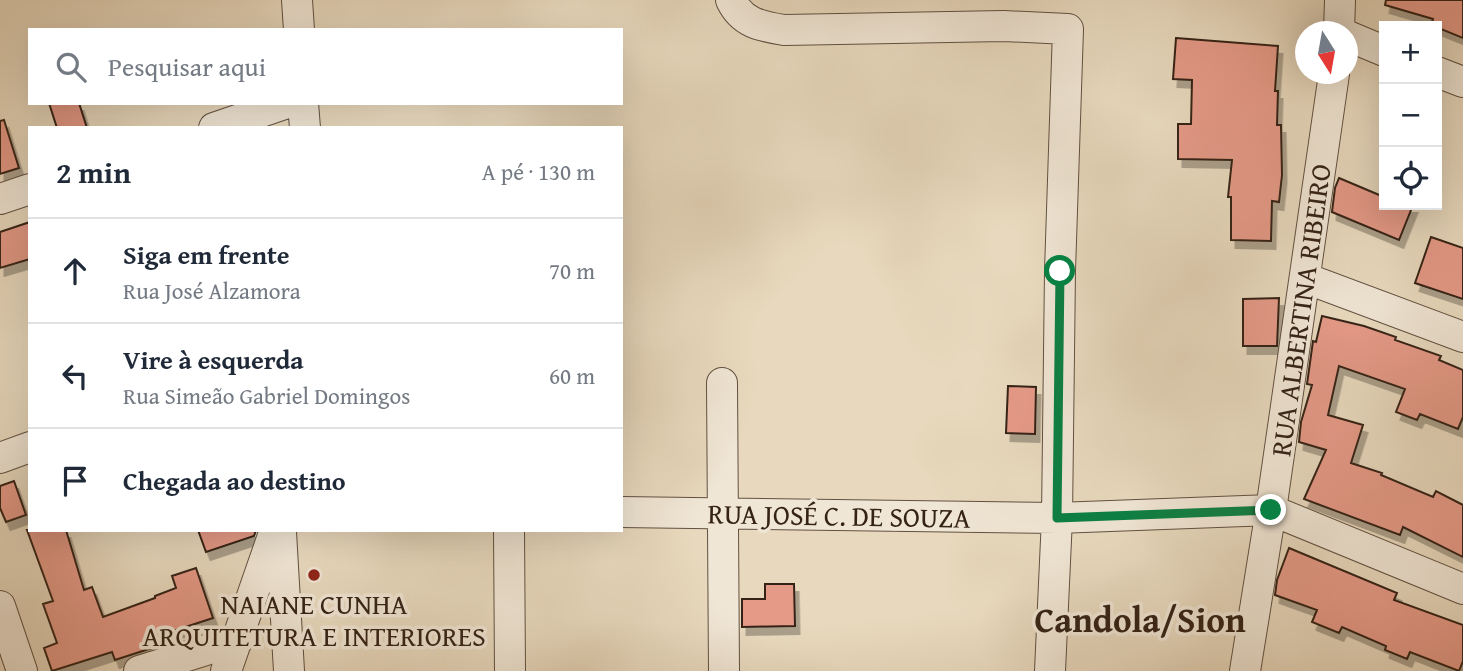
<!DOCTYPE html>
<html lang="pt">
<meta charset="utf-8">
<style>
body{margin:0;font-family:"Gentium Book Plus",serif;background:#f2f2f3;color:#1f2937}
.controls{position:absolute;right:21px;top:21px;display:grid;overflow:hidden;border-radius:0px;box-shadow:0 7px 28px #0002}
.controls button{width:63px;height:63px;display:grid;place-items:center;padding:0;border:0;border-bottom:2px solid #e0e1e3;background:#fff;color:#1f2937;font:35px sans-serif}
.compass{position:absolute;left:1295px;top:21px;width:63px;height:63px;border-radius:50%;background:#fff;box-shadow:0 7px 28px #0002;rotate:169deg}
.stop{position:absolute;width:21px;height:21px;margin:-16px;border:5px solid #0b8043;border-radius:50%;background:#fff}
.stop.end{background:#0b8043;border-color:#fff;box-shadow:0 2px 7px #0008}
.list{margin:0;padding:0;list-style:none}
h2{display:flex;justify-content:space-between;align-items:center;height:91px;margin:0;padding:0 28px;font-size:30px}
h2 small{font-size:23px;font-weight:400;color:#747a83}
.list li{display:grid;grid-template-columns:46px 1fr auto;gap:21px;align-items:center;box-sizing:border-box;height:105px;padding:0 28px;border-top:2px solid #e0e1e3}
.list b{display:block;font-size:26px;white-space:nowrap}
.list p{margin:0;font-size:23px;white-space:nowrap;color:#747a83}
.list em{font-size:23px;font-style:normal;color:#747a83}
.icon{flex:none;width:38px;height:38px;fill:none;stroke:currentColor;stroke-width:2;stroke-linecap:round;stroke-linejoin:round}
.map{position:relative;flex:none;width:1463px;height:671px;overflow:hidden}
.search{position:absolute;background:#fff;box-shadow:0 7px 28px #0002;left:28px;top:28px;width:595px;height:77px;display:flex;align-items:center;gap:18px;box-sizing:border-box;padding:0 24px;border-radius:0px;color:#747a83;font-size:26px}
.panel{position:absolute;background:#fff;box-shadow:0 7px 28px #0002;left:28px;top:126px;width:595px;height:406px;border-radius:0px}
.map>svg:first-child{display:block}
.building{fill:#e59a88;stroke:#352317;stroke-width:2;filter:url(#shadow)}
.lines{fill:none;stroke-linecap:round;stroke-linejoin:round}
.minor-casing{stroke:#625041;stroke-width:32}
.minor{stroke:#f0e6d5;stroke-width:30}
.route{stroke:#0b8043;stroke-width:9}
.poi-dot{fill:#8f2418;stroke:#f0e6d5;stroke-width:2.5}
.labels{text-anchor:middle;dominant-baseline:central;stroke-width:7;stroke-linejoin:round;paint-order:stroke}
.street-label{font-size:28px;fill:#352317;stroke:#f0e6d5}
.poi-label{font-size:28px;fill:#352317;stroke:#f0e6d5}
.district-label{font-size:35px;font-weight:bold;fill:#352317;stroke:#f0e6d5}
</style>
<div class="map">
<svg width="1463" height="671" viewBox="0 0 1463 671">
<defs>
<filter id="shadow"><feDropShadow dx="4.5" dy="8" stdDeviation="0" flood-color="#0004"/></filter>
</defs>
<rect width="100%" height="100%" fill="#e8d9be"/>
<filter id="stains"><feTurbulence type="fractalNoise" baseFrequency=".00286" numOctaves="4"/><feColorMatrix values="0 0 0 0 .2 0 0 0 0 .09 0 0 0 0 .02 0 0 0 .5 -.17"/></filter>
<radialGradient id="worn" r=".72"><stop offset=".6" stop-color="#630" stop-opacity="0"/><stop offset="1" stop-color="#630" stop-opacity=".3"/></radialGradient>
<path class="building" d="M 1386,0 L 1463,0 L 1463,38 L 1431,25 L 1433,19 L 1385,5 Z
M 1176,38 L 1278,46 L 1275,91 L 1278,91 L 1277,125 L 1281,125 L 1282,175 L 1279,202 L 1272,201 L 1271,241 L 1231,240 L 1231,197 L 1228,197 L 1232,160 L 1178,159 L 1178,124 L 1191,124 L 1192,80 L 1173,79 Z
M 49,103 L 79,103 L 87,128 L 57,128 Z
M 4,120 L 19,168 L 0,174 L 0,121 Z
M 1339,178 L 1384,197 L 1384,205 L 1413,205 L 1399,240 L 1332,212 L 1335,188 Z
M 30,222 L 30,259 L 0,268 L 0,232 Z
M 1431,237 L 1463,248 L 1463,299 L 1415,283 Z
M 1279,298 L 1277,346 L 1243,346 L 1243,299 Z
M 1322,316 L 1364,326 L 1396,337 L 1395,340 L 1441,356 L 1439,360 L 1463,370 L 1463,417 L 1458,429 L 1420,414 L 1417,420 L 1396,412 L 1405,389 L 1339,366 L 1328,415 L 1363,425 L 1351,463 L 1382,473 L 1381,475 L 1433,497 L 1436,491 L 1463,505 L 1463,557 L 1403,527 L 1400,535 L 1304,499 L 1326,450 L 1299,442 L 1301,422 L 1312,385 L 1307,384 L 1313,341 L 1316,342 Z
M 1008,386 L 1036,387 L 1035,434 L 1006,433 Z
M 14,481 L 26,515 L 6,522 L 0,508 L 0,486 Z
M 27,530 L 66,530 L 84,590 L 92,587 L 103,617 L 155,598 L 155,596 L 176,588 L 172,576 L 196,568 L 213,618 L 161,635 L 164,644 L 115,660 L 112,652 L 52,671 L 44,648 L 57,643 L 43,604 L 53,601 Z
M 198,530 L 256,530 L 254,536 L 206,552 Z
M 1289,548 L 1397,593 L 1394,600 L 1463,625 L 1463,661 L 1459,671 L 1410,652 L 1407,659 L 1385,650 L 1386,646 L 1342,627 L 1339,633 L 1312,622 L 1317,610 L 1275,595 L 1277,580 Z
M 765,584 L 794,584 L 795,626 L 742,627 L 742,599 L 765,599 Z"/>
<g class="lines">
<g class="minor-casing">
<path id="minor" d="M 297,0 L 299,30
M 731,0 C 742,23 760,26 784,30 L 1004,26 L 1068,29 L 1060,271 L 1057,518 L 1050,671
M 1339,32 L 1340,0
M 1348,36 L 1384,51
M 1437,72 L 1463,82
M 303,103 L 305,128
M 214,128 L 287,103
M 0,199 L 30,189
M 1305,278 L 1463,337
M 722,383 L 724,671
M 0,458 L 30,447
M 621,512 L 1057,518 L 1271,510 L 1463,589
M 509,530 L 510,671
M 281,532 L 289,671
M 0,606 L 22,671
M 139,671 L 238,640
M 226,671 L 275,530
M 1245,671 L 1271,510 L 1334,74"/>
</g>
<use href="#minor" class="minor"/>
</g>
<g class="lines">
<path class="route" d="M 1060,271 L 1057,518 L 1271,510"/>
</g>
<circle class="poi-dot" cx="314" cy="575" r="7"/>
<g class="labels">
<g class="street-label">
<text transform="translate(1300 310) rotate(-82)">RUA ALBERTINA RIBEIRO</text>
<text transform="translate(839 515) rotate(1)">RUA JOSÉ C. DE SOUZA</text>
</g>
<g class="poi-label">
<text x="314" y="603">NAIANE CUNHA<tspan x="314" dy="32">ARQUITETURA E INTERIORES</tspan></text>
</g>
<g class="district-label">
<text x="1140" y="619">Candola/Sion</text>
</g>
</g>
<rect width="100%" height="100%" filter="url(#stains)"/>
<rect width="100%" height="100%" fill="url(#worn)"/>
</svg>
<div class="controls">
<button>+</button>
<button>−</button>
<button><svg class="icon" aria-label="locate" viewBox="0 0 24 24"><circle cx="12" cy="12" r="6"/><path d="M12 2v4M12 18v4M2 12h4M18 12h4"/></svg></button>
</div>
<svg class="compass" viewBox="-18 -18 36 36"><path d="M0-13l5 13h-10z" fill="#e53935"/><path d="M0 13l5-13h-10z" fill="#747a83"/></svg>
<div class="stop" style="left:1060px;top:271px"></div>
<div class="stop end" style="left:1271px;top:510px"></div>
<div class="search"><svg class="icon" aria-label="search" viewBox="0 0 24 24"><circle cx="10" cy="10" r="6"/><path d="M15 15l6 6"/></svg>Pesquisar aqui</div>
<section class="panel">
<h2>2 min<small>A pé · 130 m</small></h2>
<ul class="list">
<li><svg class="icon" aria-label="ahead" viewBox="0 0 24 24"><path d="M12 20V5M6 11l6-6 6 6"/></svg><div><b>Siga em frente</b><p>Rua José Alzamora</p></div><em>70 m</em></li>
<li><svg class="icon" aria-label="left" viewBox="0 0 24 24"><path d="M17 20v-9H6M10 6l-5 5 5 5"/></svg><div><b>Vire à esquerda</b><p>Rua Simeão Gabriel Domingos</p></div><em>60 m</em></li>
<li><svg class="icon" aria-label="arrive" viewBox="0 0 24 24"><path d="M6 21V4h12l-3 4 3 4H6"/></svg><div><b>Chegada ao destino</b></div></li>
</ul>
</section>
</div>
